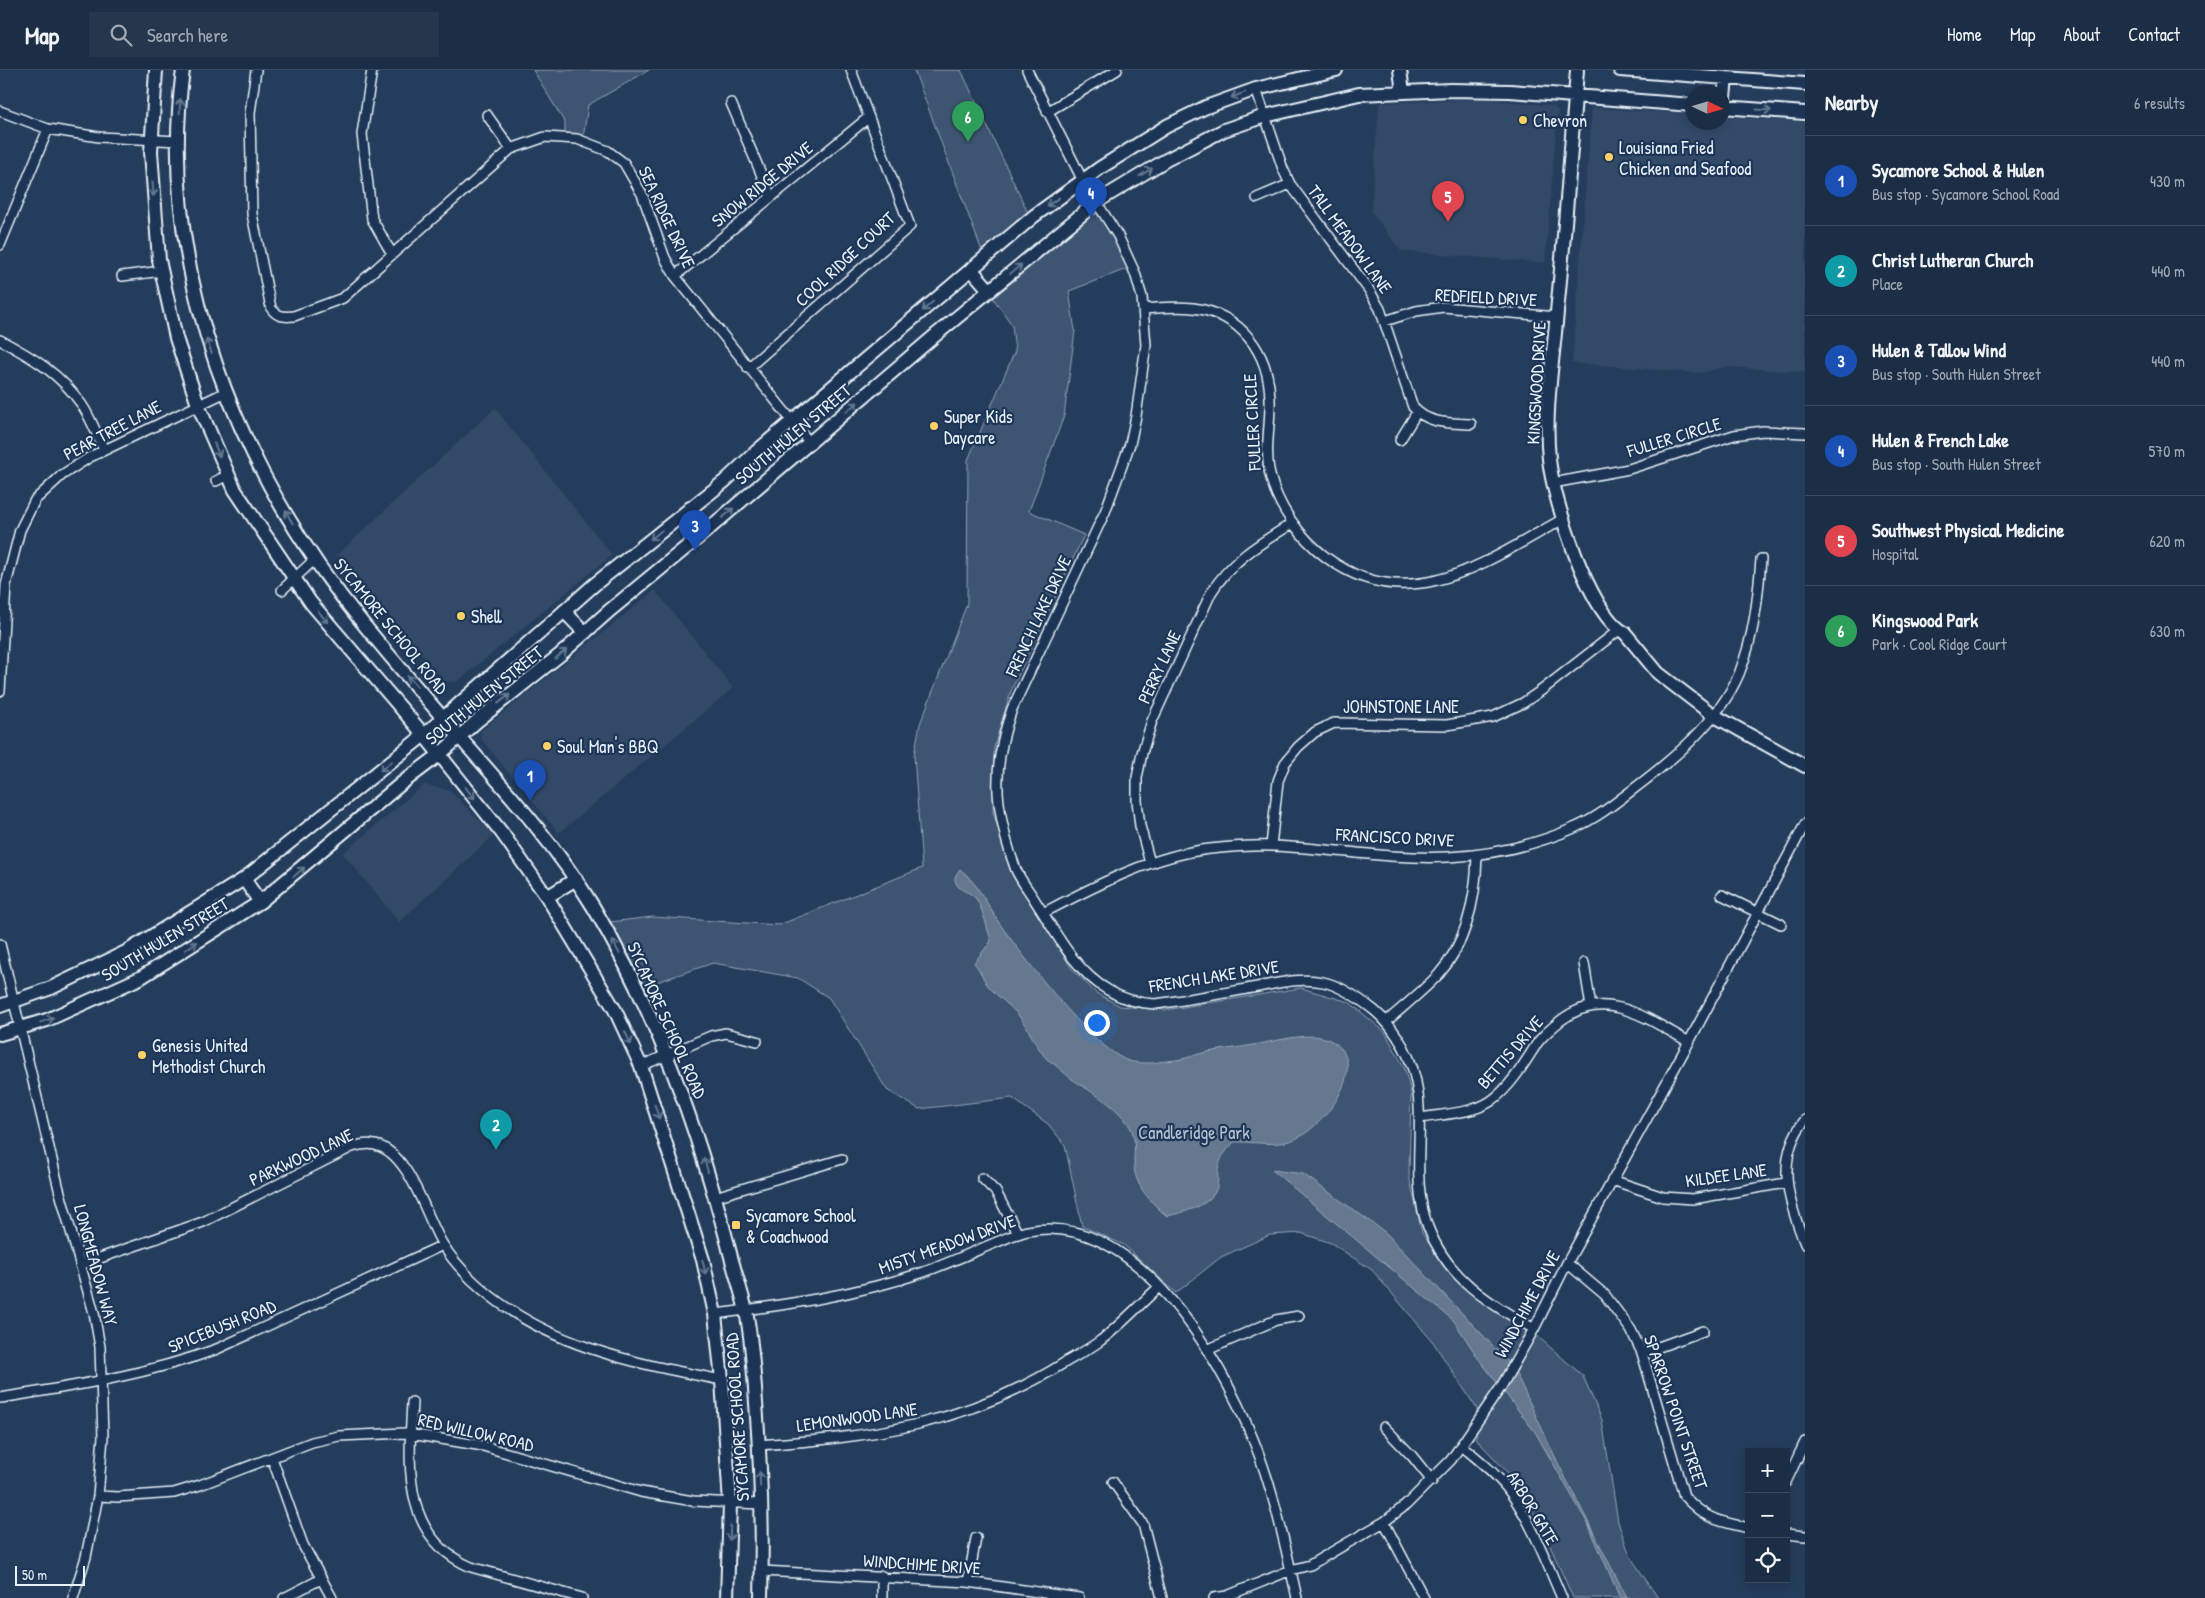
<!DOCTYPE html>
<meta charset="utf-8">
<style>
body{margin:0;font-family:"Patrick Hand",sans-serif;background:#25364d;color:#f1f3f6}
.controls{position:absolute;right:15px;bottom:15px;display:grid;overflow:hidden;border-radius:0px;box-shadow:0 2px 12px #0003}
.controls button{width:45px;height:45px;display:grid;place-items:center;padding:0;border:0;border-bottom:1px solid #3a4a5f;background:#1c2e46;color:#f1f3f6;font:25px sans-serif}
.compass{position:absolute;left:1685px;top:15px;width:45px;height:45px;border-radius:50%;background:#1c2e46;box-shadow:0 2px 12px #0003;rotate:94deg}
.scale{position:absolute;left:15px;bottom:12px;width:70px;box-sizing:border-box;padding-left:5px;border:2px solid #e8f1f8;border-top:0;font-size:14px;line-height:18px;white-space:nowrap;color:#e8f1f8;-webkit-text-stroke:4px #1d3557;paint-order:stroke}
.you{position:absolute;left:1096px;top:952px;width:18px;height:18px;margin:-12px;border:4px solid #fff;border-radius:50%;background:#1a73e8;box-shadow:0 0 0 8px #1a73e833}
.badge{display:grid;place-items:center;width:32px;height:32px;border-radius:50%;background:#ffd166;color:#fff;font-size:16px;font-weight:700}
.pin{position:absolute;translate:-50% -41px;filter:drop-shadow(0 1px 2px #0008)}
.pin::after{content:'';position:absolute;top:26px;width:18px;height:15px;background:inherit;clip-path:polygon(0 0,100% 0,50% 100%)}
.list{margin:0;padding:0;list-style:none}
h2{display:flex;justify-content:space-between;align-items:center;height:65px;margin:0;padding:0 20px;font-size:21px}
h2 small{font-size:16px;font-weight:400;color:#a0a8b3}
.list li{display:grid;grid-template-columns:32px 1fr auto;gap:15px;align-items:center;box-sizing:border-box;height:90px;padding:0 20px;border-top:1px solid #3a4a5f}
.list b{display:block;font-size:19px;white-space:nowrap}
.list p{margin:0;font-size:16px;white-space:nowrap;color:#a0a8b3}
.list em{font-size:16px;font-style:normal;color:#a0a8b3}
.icon{flex:none;width:28px;height:28px;fill:none;stroke:currentColor;stroke-width:2;stroke-linecap:round;stroke-linejoin:round}
.map{position:relative;flex:none;width:1805px;height:1528px;overflow:hidden}
header{display:flex;align-items:center;gap:30px;box-sizing:border-box;height:70px;padding:0 25px;background:#1c2e46;border-bottom:1px solid #3a4a5f}
header strong{font-size:24px}
nav{display:flex;gap:28px;margin-inline-start:auto;font-size:18px}
.search{width:350px;height:45px;background:#25364d;display:flex;align-items:center;gap:12px;box-sizing:border-box;padding:0 18px;border-radius:0px;color:#a0a8b3;font-size:19px}
main{display:flex}
aside{flex:1;background:#1c2e46}
.map>svg:first-child{display:block}
.built{fill:#334a68}
.green{fill:#3e5472;stroke:#93a2b5}
.water{fill:#657890;stroke:#99a8ba}
.lines{fill:none;stroke-linecap:round;stroke-linejoin:round}
.street-casing{stroke:#e8f1f8;stroke-width:12}
.secondary-casing{stroke:#e8f1f8;stroke-width:16}
.street{stroke:#1d3557;stroke-width:9}
.secondary{stroke:#1d3557;stroke-width:12}
.oneway{stroke:#64778f}
.poi-dot{fill:#ffd166;stroke:#1d3557;stroke-width:2}
.labels{text-anchor:middle;dominant-baseline:central;stroke-width:4.5;stroke-linejoin:round;paint-order:stroke}
.poi-label{font-size:18px;fill:#e8f1f8;stroke:#1d3557;text-anchor:start}
.street-label{font-size:18px;fill:#e8f1f8;stroke:#1d3557}
.park-label{font-size:18px;fill:#b5c2d0;stroke:#1d3557}
</style>
<header>
<strong>Map</strong>
<div class="search"><svg class="icon" aria-label="search" viewBox="0 0 24 24"><circle cx="10" cy="10" r="6"/><path d="M15 15l6 6"/></svg>Search here</div>
<nav><a>Home</a><a>Map</a><a>About</a><a>Contact</a></nav>
</header>
<main>
<div class="map">
<svg width="1805" height="1528" viewBox="0 0 1805 1528">
<rect width="100%" height="100%" fill="#253d5d"/>
<filter id="ink" filterUnits="userSpaceOnUse"><feTurbulence type="fractalNoise" baseFrequency=".02" numOctaves="2"/><feDisplacementMap in="SourceGraphic" scale="10" xChannelSelector="R" yChannelSelector="G"/><feConvolveMatrix kernelMatrix="1 2 1 2 8 2 1 2 1" color-interpolation-filters="sRGB"/></filter>
<g filter="url(#ink)">
<path class="built" d="M 1484,29 L 1554,36 L 1558,41 L 1545,193 L 1401,181 L 1371,141 L 1379,33 Z
M 1592,38 L 1692,44 L 1692,52 L 1722,52 L 1723,46 L 1805,52 L 1805,302 L 1725,297 L 1699,303 L 1572,293 Z
M 495,338 L 612,485 L 457,612 L 445,611 L 337,485 Z
M 655,520 L 733,618 L 559,763 L 481,669 L 481,661 Z
M 424,715 L 449,720 L 494,765 L 399,852 L 343,783 Z"/>
<path class="green" d="M 533,0 L 649,0 L 588,35 L 583,68 L 565,64 L 565,53 Z
M 914,0 L 961,0 L 1028,143 L 982,181 Z
M 1092,144 L 1101,145 L 1129,198 L 1069,221 L 1075,261 L 1064,346 L 1029,441 L 1084,465 L 1011,621 L 994,677 L 993,742 L 1014,808 L 1072,899 L 1096,923 L 1120,936 L 1165,940 L 1301,918 L 1349,932 L 1385,962 L 1404,997 L 1411,1022 L 1409,1106 L 1422,1163 L 1451,1206 L 1519,1250 L 1583,1306 L 1602,1350 L 1618,1452 L 1630,1486 L 1658,1528 L 1573,1528 L 1539,1451 L 1509,1404 L 1476,1369 L 1477,1339 L 1433,1272 L 1372,1200 L 1331,1173 L 1301,1163 L 1270,1165 L 1221,1187 L 1176,1223 L 1124,1175 L 1082,1156 L 1065,1075 L 1048,1054 L 1012,1028 L 919,1039 L 887,1020 L 829,928 L 798,908 L 713,893 L 645,916 L 610,852 L 652,847 L 779,855 L 922,798 L 914,685 L 920,654 L 967,534 L 968,390 L 1015,281 L 1012,255 L 993,228 Z"/>
<path class="water" d="M 960,799 C 979,814 988,837 1002,857 C 1025,889 1094,980 1129,991 C 1137,993 1144,993 1152,993 C 1162,991 1172,991 1182,989 C 1191,987 1199,983 1208,982 C 1223,979 1238,978 1253,975 C 1272,972 1307,962 1325,968 C 1376,987 1328,1054 1297,1068 C 1278,1078 1254,1071 1234,1072 C 1228,1079 1221,1086 1219,1095 C 1216,1104 1220,1113 1215,1122 C 1207,1137 1182,1143 1167,1146 C 1151,1133 1133,1114 1134,1092 C 1134,1081 1136,1072 1132,1061 C 1121,1037 1092,1023 1072,1009 C 1063,1002 1056,995 1047,989 C 1038,980 1030,962 1022,950 C 1012,935 996,927 986,913 C 982,906 980,900 974,893 L 991,871 C 988,860 982,838 977,830 C 971,821 960,822 956,813 C 953,807 957,804 960,799 Z
M 1272,1100 L 1303,1104 L 1385,1162 L 1513,1297 L 1558,1393 L 1627,1528 L 1620,1528 L 1588,1454 L 1535,1362 L 1478,1288 L 1454,1251 Z"/>
<g class="lines">
<g class="street-casing">
<path id="street" d="M 256,0 L 250,43 L 252,144 L 271,238 C 277,247 284,247 294,246 L 343,228 L 511,79 L 545,67 L 577,69 L 608,81 L 624,93 L 642,124 L 665,188 L 675,206 L 810,373
M 372,0 L 362,64 L 372,149 L 392,184
M 1027,0 L 1083,111 L 1118,166 L 1135,203 L 1142,227 L 1146,275 L 1136,346 L 1130,374 L 1105,442 L 1012,639 C 1001,670 995,701 999,733 C 1002,755 1008,779 1016,800 C 1021,811 1030,822 1036,832 C 1056,863 1075,901 1108,920 C 1122,929 1138,933 1155,934 C 1187,930 1219,924 1252,918 C 1275,914 1299,907 1323,912 C 1342,916 1360,929 1375,941 C 1387,951 1395,962 1403,976 C 1436,1035 1405,1097 1428,1157 C 1448,1209 1488,1232 1534,1259
M 1256,19 L 1283,99 L 1290,114 L 1369,220 L 1380,239 L 1413,337 C 1427,354 1450,353 1471,354
M 731,33 L 771,127
M 0,41 L 48,59 L 99,67 L 178,71
M 1047,42 L 1117,0
M 487,45 L 511,79
M 1257,128 L 1290,114
M 0,175 L 48,59
M 122,206 L 162,201
M 675,206 L 869,47
M 1143,239 C 1160,238 1176,236 1193,238 C 1241,244 1269,282 1270,329 C 1271,354 1264,379 1270,405 C 1278,437 1300,468 1327,488 C 1410,549 1487,491 1563,449
M 1385,251 L 1416,241 L 1443,237 L 1557,247
M 0,270 C 32,287 61,304 82,335 C 91,348 97,365 104,380
M 748,298 L 910,156 L 851,0
M 1400,370 L 1417,342
M 216,411 L 228,405
M 1553,413 L 1629,399 L 1734,365 L 1763,361 L 1805,363
M 282,520 L 315,489
M 0,621 L 6,515 L 20,460 L 35,430 L 62,405 L 90,387 L 226,322
M 1271,776 L 1278,711 L 1285,693 L 1298,677 L 1315,662 L 1334,653 L 1447,655 L 1493,647 L 1523,633 L 1542,620 L 1619,560
M 1150,793 L 1140,756 L 1137,731 L 1137,708 L 1142,683 L 1152,651 L 1211,523 C 1231,490 1261,473 1293,453
M 1722,825 L 1781,854
M 1043,843 C 1093,817 1153,785 1210,779 C 1230,777 1253,775 1273,776 C 1331,778 1389,790 1448,787 C 1490,785 1535,775 1574,758 C 1595,749 1613,735 1631,721 C 1672,690 1718,653 1739,604 C 1754,567 1758,529 1761,489
M 0,874 L 59,1119 L 94,1243 L 100,1277 L 103,1367 L 98,1426 L 86,1487 L 73,1528
M 1584,893 L 1591,937
M 1387,951 C 1404,936 1423,921 1439,904 C 1468,871 1476,828 1477,786
M 641,996 L 711,966 L 726,963 L 757,971
M 1420,1048 C 1442,1044 1472,1044 1491,1031 C 1511,1017 1525,992 1538,972 C 1545,963 1552,958 1560,951 C 1605,916 1648,949 1689,972
M 1805,1050 C 1774,1088 1789,1134 1805,1174
M 982,1108 L 996,1122 L 1018,1164
M 1612,1110 L 1663,1127 L 1693,1129 L 1786,1113
M 715,1127 L 842,1089
M 1567,1193 L 1605,1225 L 1631,1260 L 1642,1283 L 1684,1426 C 1706,1450 1718,1451 1749,1458
M 80,1195 L 203,1152 L 352,1077 C 360,1075 367,1073 375,1075 C 410,1082 426,1148 443,1175 C 451,1188 462,1200 472,1210 C 540,1275 633,1293 722,1310
M 715,1244 C 786,1235 856,1225 924,1202 C 949,1193 973,1182 997,1172 C 1007,1168 1017,1163 1028,1161 C 1135,1140 1220,1287 1253,1369 C 1274,1421 1285,1475 1297,1528
M 1207,1280 L 1276,1250 L 1299,1246
M 1642,1283 L 1703,1261
M 0,1328 C 74,1316 146,1305 217,1279 L 443,1175
M 412,1332 C 409,1395 401,1467 471,1497 L 582,1528
M 1384,1357 L 1412,1386 L 1432,1411
M 759,1375 C 873,1367 965,1355 1064,1293 C 1076,1286 1089,1279 1100,1271 C 1121,1255 1139,1235 1159,1217
M 1462,1376 C 1478,1389 1494,1402 1507,1418 C 1531,1449 1546,1492 1562,1528
M 272,1388 L 303,1475 L 332,1528
M 1113,1412 L 1143,1454 L 1162,1528
M 1786,1412 L 1805,1372
M 98,1426 L 118,1427 L 174,1423 L 200,1415 L 312,1372 L 339,1366 L 405,1363 L 483,1376 L 641,1422 L 693,1431 L 761,1434
M 1384,1452 L 1424,1528
M 1786,1464 L 1805,1466
M 762,1501 L 968,1512 L 1079,1528
M 968,1512 L 976,1468
M 284,1528 L 321,1509
M 882,1528 L 882,1506
M 1214,1528 L 1227,1526 L 1291,1500 L 1310,1495 L 1344,1475 L 1384,1452 L 1406,1435 L 1451,1390 L 1501,1317 L 1534,1259 L 1567,1193 L 1689,972 L 1805,754"/>
</g>
<g class="secondary-casing">
<path id="secondary" d="M 156,0 L 151,82 L 159,190 L 176,268 L 198,335 L 235,420 L 311,533 L 424,665 L 502,763 L 547,827 L 615,940 L 641,996 L 703,1190 L 715,1244 L 722,1310 L 730,1434 L 727,1528
M 183,0 C 156,200 239,404 365,556 C 399,597 434,638 469,678 C 514,729 559,780 594,838 C 657,944 697,1057 728,1175 C 733,1197 741,1219 746,1241 C 752,1271 754,1303 756,1333 C 761,1398 763,1463 761,1528
M 1400,0 L 1403,22
M 1577,0 C 1571,81 1565,161 1557,242 C 1553,291 1544,341 1549,389 C 1553,429 1589,545 1625,563 L 1658,603 L 1713,645 L 1805,696
M 1620,0 L 1805,14
M 1722,37 L 1805,43
M 1723,37 L 1726,8
M 971,199 L 990,221
M 690,438 L 705,462
M 564,541 L 585,563
M 244,809 L 260,832
M 547,827 L 576,809
M 0,936 L 51,918 L 126,882 L 244,809 L 424,665 L 595,514 L 725,411 L 757,381 L 1034,146 L 1100,98 L 1167,56 L 1206,37 L 1256,19 L 1336,0
M 0,964 L 47,950 L 140,908 L 260,832 L 402,713 L 439,685 L 477,651 L 561,584 L 609,541 L 705,462 L 938,263 L 1098,131 L 1166,90 L 1224,60 L 1265,46 L 1359,24 L 1450,20 L 1510,21 L 1692,35"/>
</g>
<use href="#street" class="street"/>
<use href="#secondary" class="secondary"/>
</g>
<defs><path id="oneway-shaft" d="M-6 0H5M1.5-3L5.5 0L1.5 3" fill="none" stroke-width="1.6" stroke-linecap="round" stroke-linejoin="round" transform="scale(1.25)"/></defs>
<g class="oneway">
<use href="#oneway-shaft" transform="translate(1238 25) rotate(160)"/>
<use href="#oneway-shaft" transform="translate(180 36) rotate(-87)"/>
<use href="#oneway-shaft" transform="translate(1764 40) rotate(4)"/>
<use href="#oneway-shaft" transform="translate(1146 102) rotate(-31)"/>
<use href="#oneway-shaft" transform="translate(153 119) rotate(86)"/>
<use href="#oneway-shaft" transform="translate(1053 132) rotate(144)"/>
<use href="#oneway-shaft" transform="translate(1016 199) rotate(-40)"/>
<use href="#oneway-shaft" transform="translate(928 236) rotate(139)"/>
<use href="#oneway-shaft" transform="translate(209 276) rotate(-110)"/>
<use href="#oneway-shaft" transform="translate(852 337) rotate(-40)"/>
<use href="#oneway-shaft" transform="translate(217 380) rotate(67)"/>
<use href="#oneway-shaft" transform="translate(728 443) rotate(-42)"/>
<use href="#oneway-shaft" transform="translate(289 447) rotate(-121)"/>
<use href="#oneway-shaft" transform="translate(656 465) rotate(141)"/>
<use href="#oneway-shaft" transform="translate(323 547) rotate(50)"/>
<use href="#oneway-shaft" transform="translate(561 584) rotate(-40)"/>
<use href="#oneway-shaft" transform="translate(412 611) rotate(-131)"/>
<use href="#oneway-shaft" transform="translate(504 629) rotate(-38)"/>
<use href="#oneway-shaft" transform="translate(386 696) rotate(141)"/>
<use href="#oneway-shaft" transform="translate(470 723) rotate(51)"/>
<use href="#oneway-shaft" transform="translate(299 802) rotate(-41)"/>
<use href="#oneway-shaft" transform="translate(191 876) rotate(-33)"/>
<use href="#oneway-shaft" transform="translate(616 877) rotate(-118)"/>
<use href="#oneway-shaft" transform="translate(47 950) rotate(-20)"/>
<use href="#oneway-shaft" transform="translate(628 968) rotate(65)"/>
<use href="#oneway-shaft" transform="translate(657 1042) rotate(72)"/>
<use href="#oneway-shaft" transform="translate(706 1095) rotate(-106)"/>
<use href="#oneway-shaft" transform="translate(704 1197) rotate(77)"/>
<use href="#oneway-shaft" transform="translate(760 1409) rotate(-92)"/>
<use href="#oneway-shaft" transform="translate(730 1463) rotate(92)"/>
</g>
</g>
<g class="poi-dot">
<circle cx="1523" cy="50" r="5"/>
<circle cx="1609" cy="87" r="5"/>
<circle cx="934" cy="356" r="5"/>
<circle cx="461" cy="546" r="5"/>
<circle cx="547" cy="676" r="5"/>
<circle cx="142" cy="985" r="5"/>
<rect x="731" y="1150" width="10" height="10" rx="2.5"/>
</g>
<g class="labels">
<g class="poi-label">
<text x="1533" y="50">Chevron</text>
<text x="1619" y="77">Louisiana Fried<tspan x="1619" dy="21">Chicken and Seafood</tspan></text>
<text x="944" y="346">Super Kids<tspan x="944" dy="21">Daycare</tspan></text>
<text x="471" y="546">Shell</text>
<text x="557" y="676">Soul Man's BBQ</text>
<text x="152" y="975">Genesis United<tspan x="152" dy="21">Methodist Church</tspan></text>
<text x="746" y="1145">Sycamore School<tspan x="746" dy="21">&amp; Coachwood</tspan></text>
</g>
<g class="street-label">
<text transform="translate(762 114) rotate(-39)">SNOW RIDGE DRIVE</text>
<text transform="translate(667 147) rotate(65)">SEA RIDGE DRIVE</text>
<text transform="translate(1350 169) rotate(54)">TALL MEADOW LANE</text>
<text transform="translate(845 189) rotate(-43)">COOL RIDGE COURT</text>
<text transform="translate(1486 227) rotate(3)">REDFIELD DRIVE</text>
<text transform="translate(1536 313) rotate(-87)">KINGSWOOD DRIVE</text>
<text transform="translate(1252 352) rotate(-93)">FULLER CIRCLE</text>
<text transform="translate(112 360) rotate(-28)">PEAR TREE LANE</text>
<text transform="translate(793 364) rotate(-40)">SOUTH HULEN STREET</text>
<text transform="translate(1674 367) rotate(-17)">FULLER CIRCLE</text>
<text transform="translate(1038 546) rotate(-65)">FRENCH LAKE DRIVE</text>
<text transform="translate(391 556) rotate(51)">SYCAMORE SCHOOL ROAD</text>
<text transform="translate(1159 597) rotate(-65)">PERRY LANE</text>
<text transform="translate(484 625) rotate(-39)">SOUTH HULEN STREET</text>
<text x="1401" y="636">JOHNSTONE LANE</text>
<text transform="translate(1395 767) rotate(3)">FRANCISCO DRIVE</text>
<text transform="translate(165 869) rotate(-31)">SOUTH HULEN STREET</text>
<text transform="translate(1214 906) rotate(-9)">FRENCH LAKE DRIVE</text>
<text transform="translate(667 950) rotate(66)">SYCAMORE SCHOOL ROAD</text>
<text transform="translate(1510 982) rotate(-49)">BETTIS DRIVE</text>
<text transform="translate(301 1087) rotate(-25)">PARKWOOD LANE</text>
<text transform="translate(1726 1105) rotate(-8)">KILDEE LANE</text>
<text transform="translate(947 1174) rotate(-20)">MISTY MEADOW DRIVE</text>
<text transform="translate(96 1195) rotate(75)">LONGMEADOW WAY</text>
<text transform="translate(1527 1234) rotate(-62)">WINDCHIME DRIVE</text>
<text transform="translate(222 1256) rotate(-22)">SPICEBUSH ROAD</text>
<text transform="translate(1676 1342) rotate(71)">SPARROW POINT STREET</text>
<text transform="translate(737 1347) rotate(-94)">SYCAMORE SCHOOL ROAD</text>
<text transform="translate(857 1347) rotate(-8)">LEMONWOOD LANE</text>
<text transform="translate(476 1362) rotate(13)">RED WILLOW ROAD</text>
<text transform="translate(1533 1438) rotate(59)">ARBOR GATE</text>
<text transform="translate(922 1494) rotate(4)">WINDCHIME DRIVE</text>
</g>
<g class="park-label">
<text x="1194" y="1062">Candleridge Park</text>
</g>
</g>
</svg>
<div class="controls">
<button>+</button>
<button>−</button>
<button><svg class="icon" aria-label="locate" viewBox="0 0 24 24"><circle cx="12" cy="12" r="6"/><path d="M12 2v4M12 18v4M2 12h4M18 12h4"/></svg></button>
</div>
<svg class="compass" viewBox="-18 -18 36 36"><path d="M0-13l5 13h-10z" fill="#e53935"/><path d="M0 13l5-13h-10z" fill="#a0a8b3"/></svg>
<div class="scale">50 m</div>
<div class="you"></div>
<div class="pin badge" style="left:530px;top:731px;background:#1a4fb4">1</div>
<div class="pin badge" style="left:496px;top:1080px;background:#0f9aa8">2</div>
<div class="pin badge" style="left:695px;top:481px;background:#1a4fb4">3</div>
<div class="pin badge" style="left:1091px;top:148px;background:#1a4fb4">4</div>
<div class="pin badge" style="left:1448px;top:152px;background:#e0444e">5</div>
<div class="pin badge" style="left:968px;top:72px;background:#2e9e5b">6</div>
</div>
<aside>
<h2>Nearby<small>6 results</small></h2>
<ul class="list">
<li><span class="badge" style="background:#1a4fb4">1</span><div><b>Sycamore School &amp; Hulen</b><p>Bus stop · Sycamore School Road</p></div><em>430 m</em></li>
<li><span class="badge" style="background:#0f9aa8">2</span><div><b>Christ Lutheran Church</b><p>Place</p></div><em>440 m</em></li>
<li><span class="badge" style="background:#1a4fb4">3</span><div><b>Hulen &amp; Tallow Wind</b><p>Bus stop · South Hulen Street</p></div><em>440 m</em></li>
<li><span class="badge" style="background:#1a4fb4">4</span><div><b>Hulen &amp; French Lake</b><p>Bus stop · South Hulen Street</p></div><em>570 m</em></li>
<li><span class="badge" style="background:#e0444e">5</span><div><b>Southwest Physical Medicine</b><p>Hospital</p></div><em>620 m</em></li>
<li><span class="badge" style="background:#2e9e5b">6</span><div><b>Kingswood Park</b><p>Park · Cool Ridge Court</p></div><em>630 m</em></li>
</ul>
</aside>
</main>
